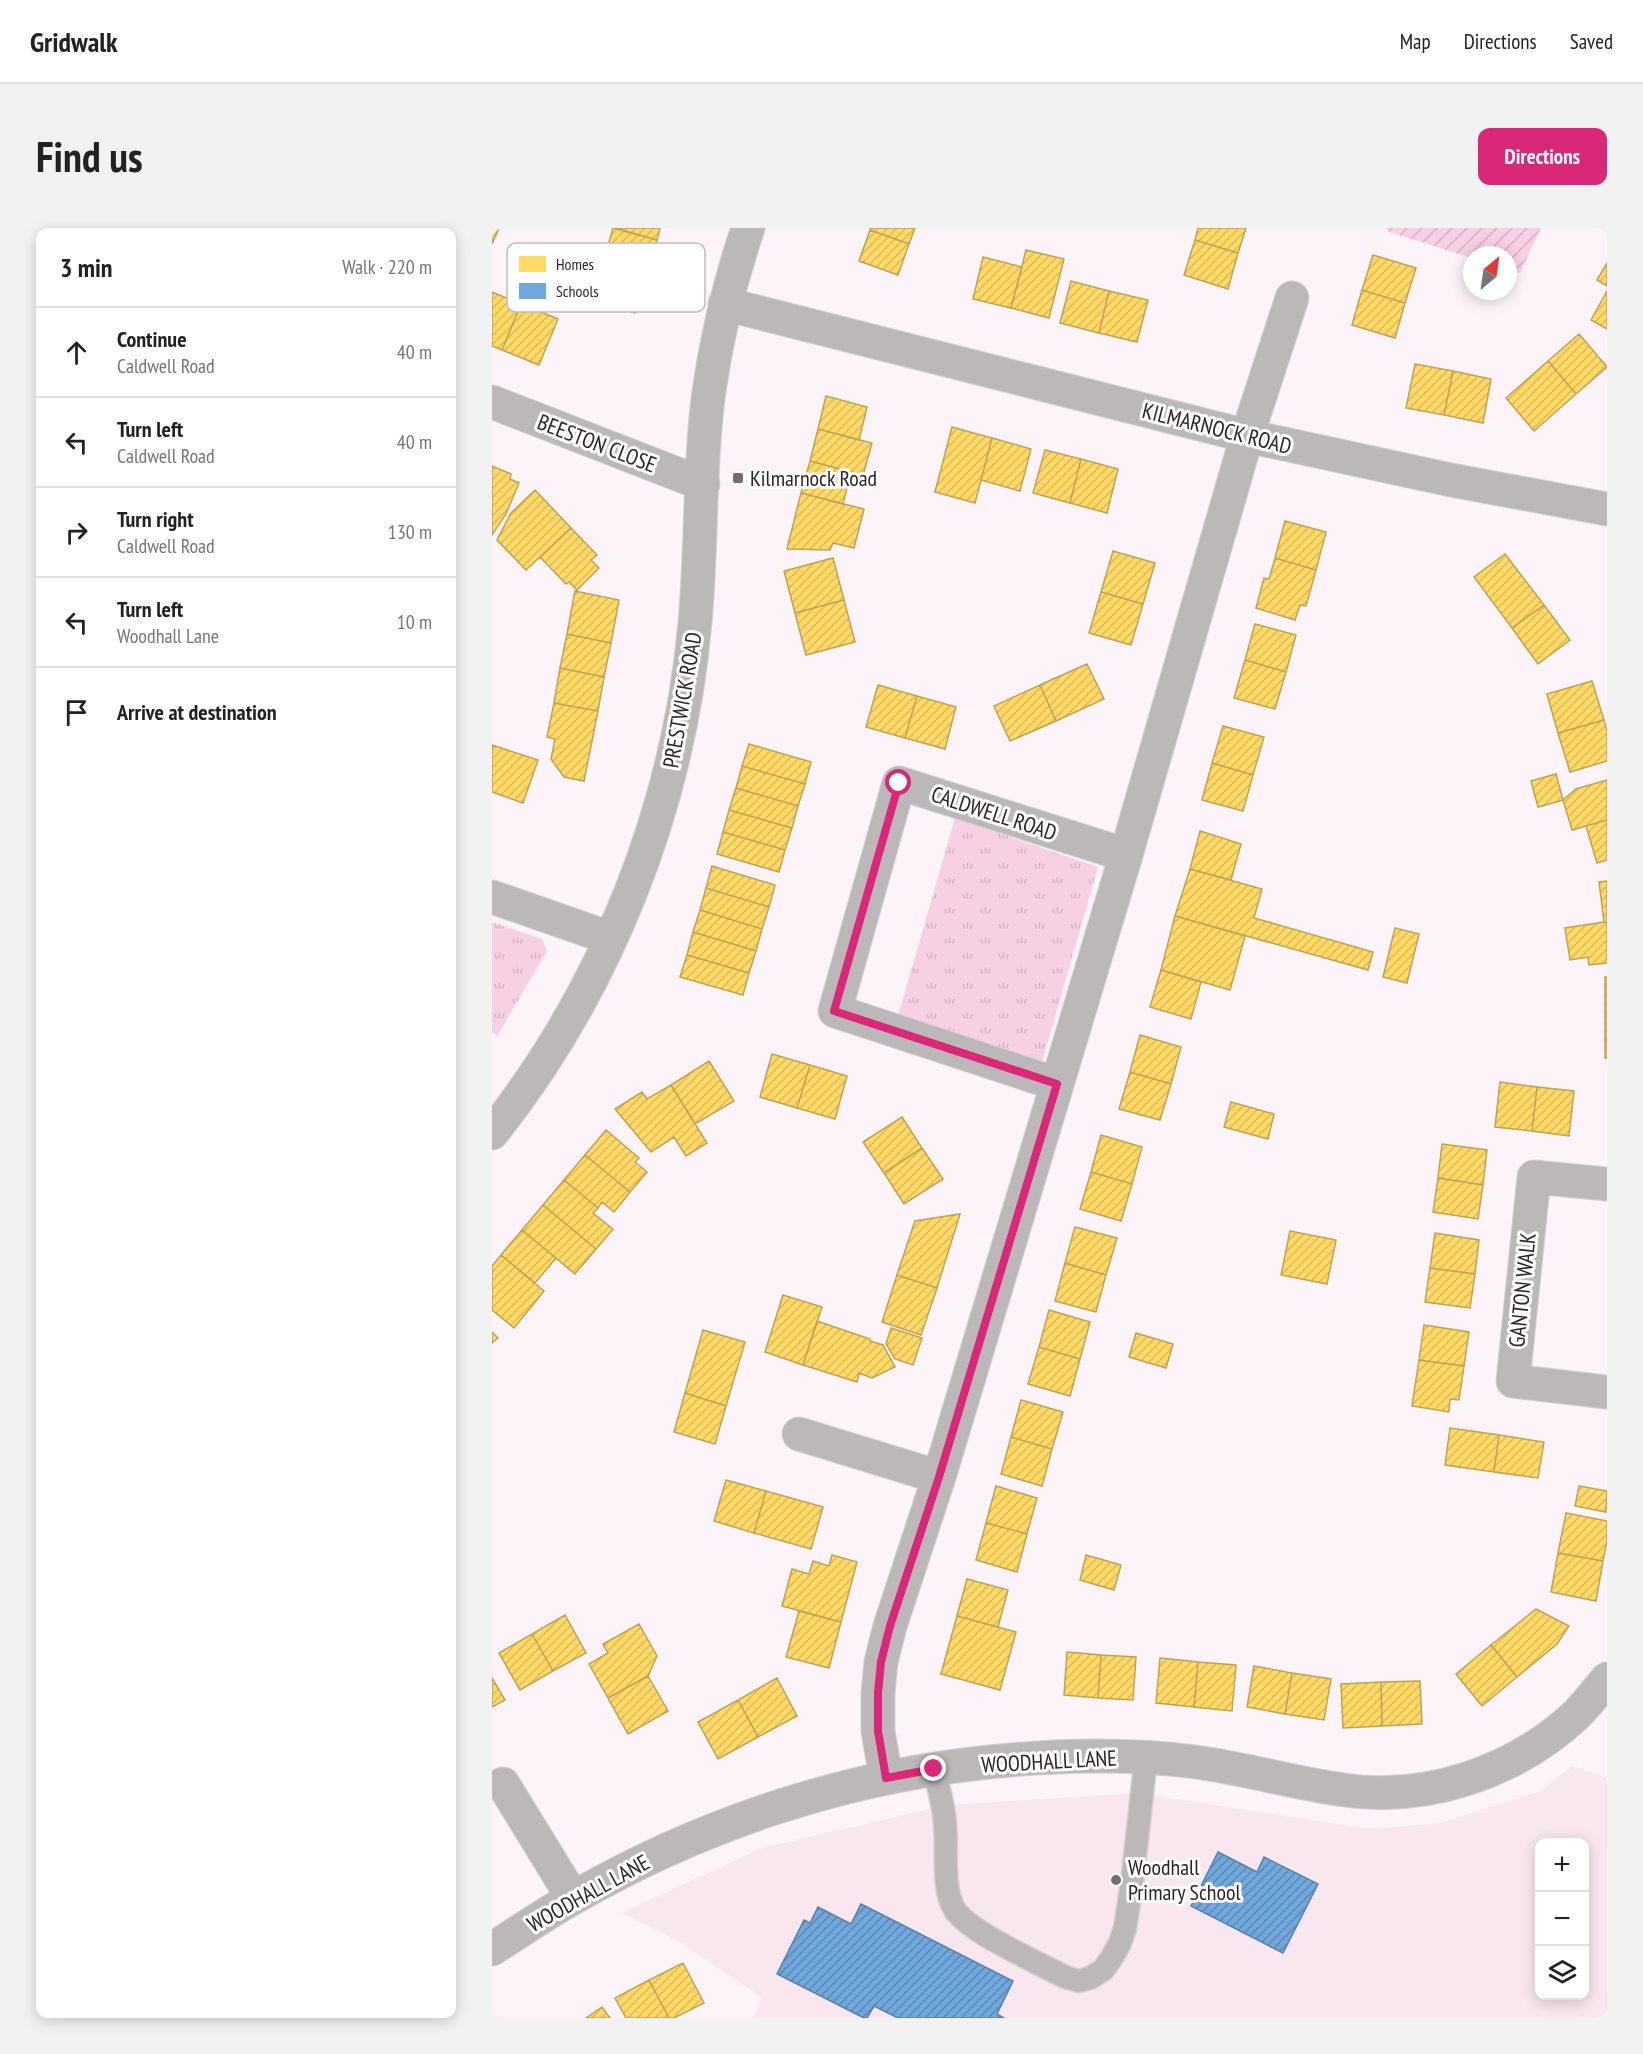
<!DOCTYPE html>
<meta charset="utf-8">
<style>
body{margin:0;font-family:"PT Sans Narrow",sans-serif;background:#f2f2f2;color:#222}
.controls{position:absolute;right:18px;bottom:18px;display:grid;overflow:hidden;border-radius:12px;box-shadow:0 3px 15px #0003}
.controls button{width:54px;height:54px;display:grid;place-items:center;padding:0;border:0;border-bottom:2px solid #e0e0e0;background:#fff;color:#222;font:30px sans-serif}
.compass{position:absolute;left:971px;top:18px;width:54px;height:54px;border-radius:50%;background:#fff;box-shadow:0 3px 15px #0003;rotate:29deg}
.stop{position:absolute;width:18px;height:18px;margin:-14px;border:4px solid #db2777;border-radius:50%;background:#fff}
.stop.end{background:#db2777;border-color:#fff;box-shadow:0 2px 6px #0008}
.list{margin:0;padding:0;list-style:none}
h2{display:flex;justify-content:space-between;align-items:center;height:78px;margin:0;padding:0 24px;font-size:26px}
h2 small{font-size:20px;font-weight:400;color:#767676}
.list li{display:grid;grid-template-columns:39px 1fr auto;gap:18px;align-items:center;box-sizing:border-box;height:90px;padding:0 24px;border-top:2px solid #e0e0e0}
.list b{display:block;font-size:22px;white-space:nowrap}
.list p{margin:0;font-size:20px;white-space:nowrap;color:#767676}
.list em{font-size:20px;font-style:normal;color:#767676}
.icon{flex:none;width:33px;height:33px;fill:none;stroke:currentColor;stroke-width:2;stroke-linecap:round;stroke-linejoin:round}
.map{position:relative;flex:none;width:1115px;height:1790px;overflow:hidden;border-radius:12px}
header{display:flex;align-items:center;gap:36px;box-sizing:border-box;height:84px;padding:0 30px;background:#fff;border-bottom:2px solid #e0e0e0}
header strong{font-size:28px}
nav{display:flex;gap:33px;margin-inline-start:auto;font-size:21px}
.intro{display:flex;align-items:center;justify-content:space-between;box-sizing:border-box;height:144px;padding:0 36px}
h1{margin:0;font-size:42px}
.button{padding:15px 27px;border-radius:12px;background:#db2777;color:#fff;font-size:21px;font-weight:700}
main{display:flex;gap:36px;padding:0 36px}
aside{flex:1;background:#fff;border-radius:12px;box-shadow:0 3px 15px #0003}
.map>svg:first-child{display:block}
.built{fill:#f8e7ef;fill-rule:evenodd}
.grass{fill:url(#grass-tufts)}
.garden{fill:url(#garden-furrows)}
.homes{fill:url(#homes-hatch);stroke:#c1a254;stroke-width:1.5}
.schools{fill:url(#schools-hatch);stroke:#5c80a6;stroke-width:1.5}
.lines{fill:none;stroke-linecap:round;stroke-linejoin:round}
.service-casing{stroke:#d6cfd3;stroke-width:25}
.minor-casing{stroke:#d6cfd3;stroke-width:35}
.secondary-casing{stroke:#d6cfd3;stroke-width:35}
.service{stroke:#bcb8ba;stroke-width:22}
.minor{stroke:#bcb8ba;stroke-width:33}
.secondary{stroke:#bcb7b9;stroke-width:33}
.route{stroke:#db2777;stroke-width:8}
.poi-dot{fill:#776c71;stroke:#fff;stroke-width:2}
.labels{text-anchor:middle;dominant-baseline:central;stroke-width:6;stroke-linejoin:round;paint-order:stroke}
.street-label{font-size:22px;fill:#2f2329;stroke:#fff}
.poi-label{font-size:22px;fill:#2f2329;stroke:#fff;text-anchor:start}
.key{fill:#fff;stroke:#c1bdbf;stroke-width:1.5}
.key-label{font-size:16px;fill:#2f2329}
</style>
<header>
<strong>Gridwalk</strong>
<nav><a>Map</a><a>Directions</a><a>Saved</a></nav>
</header>
<div class="intro"><h1>Find us</h1><a class="button">Directions</a></div>
<main>
<aside>
<h2>3 min<small>Walk · 220 m</small></h2>
<ul class="list">
<li><svg class="icon" aria-label="ahead" viewBox="0 0 24 24"><path d="M12 20V5M6 11l6-6 6 6"/></svg><div><b>Continue</b><p>Caldwell Road</p></div><em>40 m</em></li>
<li><svg class="icon" aria-label="left" viewBox="0 0 24 24"><path d="M17 20v-9H6M10 6l-5 5 5 5"/></svg><div><b>Turn left</b><p>Caldwell Road</p></div><em>40 m</em></li>
<li><svg class="icon" aria-label="right" viewBox="0 0 24 24"><path d="M7 20v-9h11M14 6l5 5-5 5"/></svg><div><b>Turn right</b><p>Caldwell Road</p></div><em>130 m</em></li>
<li><svg class="icon" aria-label="left" viewBox="0 0 24 24"><path d="M17 20v-9H6M10 6l-5 5 5 5"/></svg><div><b>Turn left</b><p>Woodhall Lane</p></div><em>10 m</em></li>
<li><svg class="icon" aria-label="arrive" viewBox="0 0 24 24"><path d="M6 21V4h12l-3 4 3 4H6"/></svg><div><b>Arrive at destination</b></div></li>
</ul>
</aside>
<div class="map">
<svg width="1115" height="1790" viewBox="0 0 1115 1790">
<defs>
<pattern id="grass-tufts" width="24" height="20" patternUnits="userSpaceOnUse" patternTransform="scale(1.5)"><rect width="24" height="20" fill="#f8d0e4"/><path d="M3 7l-1-3M5 7V3M7 7l1-3M15 17l-1-3M17 17v-4M19 17l1-3" fill="none" stroke="#d5b2c4"/></pattern>
<pattern id="garden-furrows" width="10" height="10" patternUnits="userSpaceOnUse" patternTransform="scale(1.5)"><rect width="10" height="10" fill="#f8d0e4"/><path d="M-1 1l2-2M0 10L10 0M9 11l2-2" fill="none" stroke="#d5b2c4"/></pattern>
<pattern id="homes-hatch" width="6" height="6" patternUnits="userSpaceOnUse" patternTransform="scale(1.5)"><rect width="6" height="6" fill="#ffd966"/><path d="M-1 1l2-2M0 6l6-6M5 7l2-2" fill="none" stroke="#dbba58"/></pattern>
<pattern id="schools-hatch" width="6" height="6" patternUnits="userSpaceOnUse" patternTransform="scale(1.5)"><rect width="6" height="6" fill="#6fa8dc"/><path d="M-1 1l2-2M0 6l6-6M5 7l2-2" fill="none" stroke="#5c88b2"/></pattern>
</defs>
<rect width="100%" height="100%" fill="#fcf4f8"/>
<path class="built" d="M 1081,1538 L 1115,1550 L 1115,1790 L 262,1790 L 269,1769 L 185,1712 L 130,1685 L 270,1620 L 454,1577 L 646,1565 L 876,1601 L 950,1595 L 1048,1563 ZM 1048,1614 L 1092,1614 L 1092,1768 L 1048,1768 Z"/>
<path class="grass" d="M 463,590 L 606,639 L 548,841 L 404,795 Z
M 0,694 L 50,711 L 55,723 L 5,808 L 0,804 Z"/>
<path class="garden" d="M 894,0 L 1049,0 L 1028,45 L 1016,41 L 1016,27 L 980,27 L 980,30 L 897,4 Z"/>
<path class="homes" d="M 0,0 L 7,0 L 0,16 Z
M 121,0 L 165,12 L 154,49 L 111,35 Z
M 123,0 L 168,0 L 165,12 Z
M 379,0 L 423,0 L 417,16 L 378,2 Z
M 706,0 L 754,0 L 746,25 L 703,12 Z
M 378,2 L 417,16 L 406,47 L 367,33 Z
M 703,12 L 746,25 L 736,61 L 692,47 Z
M 534,22 L 572,31 L 557,90 L 519,80 Z
M 881,27 L 924,40 L 913,75 L 870,62 Z
M 491,29 L 530,39 L 519,80 L 481,71 Z
M 111,35 L 154,49 L 143,85 L 100,71 Z
M 1115,35 L 1115,58 L 1105,52 Z
M 579,53 L 617,63 L 607,105 L 568,95 Z
M 870,62 L 913,75 L 903,110 L 860,97 Z
M 617,63 L 656,72 L 645,114 L 607,105 Z
M 1115,63 L 1115,101 L 1099,92 Z
M 0,64 L 29,76 L 10,122 L 0,118 Z
M 29,76 L 66,91 L 47,137 L 10,122 Z
M 1087,106 L 1115,139 L 1084,166 L 1056,133 Z
M 1056,133 L 1084,166 L 1042,203 L 1014,170 Z
M 923,136 L 961,143 L 952,187 L 914,180 Z
M 961,143 L 999,151 L 991,195 L 952,187 Z
M 334,168 L 375,179 L 367,212 L 326,201 Z
M 460,199 L 500,210 L 483,275 L 443,264 Z
M 326,201 L 380,215 L 371,247 L 318,233 Z
M 500,210 L 539,221 L 528,263 L 489,252 Z
M 553,222 L 589,231 L 578,275 L 541,265 Z
M 589,231 L 626,241 L 615,285 L 578,275 Z
M 318,233 L 359,244 L 351,276 L 309,265 Z
M 0,238 L 19,246 L 18,251 L 27,255 L 14,286 L 0,307 Z
M 43,262 L 79,300 L 34,342 L 5,312 L 19,285 Z
M 309,265 L 372,281 L 362,320 L 341,315 L 338,322 L 295,321 Z
M 793,293 L 834,304 L 824,342 L 783,330 Z
M 79,300 L 105,327 L 99,332 L 107,340 L 85,362 L 77,354 L 74,356 L 48,329 Z
M 621,323 L 663,335 L 651,376 L 609,364 Z
M 1013,326 L 1052,377 L 1020,400 L 982,349 Z
M 341,330 L 352,372 L 303,385 L 292,343 Z
M 783,330 L 824,342 L 814,378 L 808,377 L 803,392 L 764,380 L 772,350 L 777,351 Z
M 83,363 L 127,372 L 119,415 L 75,406 Z
M 609,364 L 651,376 L 639,417 L 597,405 Z
M 352,372 L 363,414 L 314,427 L 303,385 Z
M 1052,377 L 1078,412 L 1046,436 L 1020,400 Z
M 763,396 L 804,407 L 794,444 L 753,432 Z
M 75,406 L 119,415 L 112,449 L 68,440 Z
M 753,432 L 794,444 L 783,481 L 742,470 Z
M 595,436 L 612,471 L 564,493 L 548,457 Z
M 68,440 L 112,449 L 106,483 L 62,475 Z
M 1100,453 L 1112,492 L 1066,505 L 1055,466 Z
M 386,457 L 425,468 L 413,510 L 374,499 Z
M 548,457 L 564,493 L 518,513 L 502,478 Z
M 425,468 L 464,479 L 453,521 L 413,510 Z
M 62,475 L 106,483 L 92,553 L 72,549 L 59,531 L 63,511 L 55,509 Z
M 1112,492 L 1115,503 L 1115,533 L 1078,544 L 1066,505 Z
M 731,498 L 772,509 L 761,547 L 720,535 Z
M 257,516 L 319,534 L 313,556 L 250,538 Z
M 0,517 L 46,532 L 31,575 L 0,564 Z
M 720,535 L 761,547 L 751,583 L 710,572 Z
M 250,538 L 313,556 L 306,578 L 244,560 Z
M 1064,546 L 1071,572 L 1046,579 L 1039,553 Z
M 1115,552 L 1115,592 L 1080,602 L 1071,572 L 1084,561 Z
M 244,560 L 306,578 L 300,600 L 237,582 Z
M 237,582 L 300,600 L 293,622 L 231,604 Z
M 1115,592 L 1115,632 L 1105,635 L 1094,598 Z
M 708,603 L 749,616 L 739,652 L 698,641 Z
M 231,604 L 293,622 L 287,644 L 225,626 Z
M 220,638 L 283,657 L 277,679 L 214,660 Z
M 698,641 L 770,661 L 762,690 L 881,724 L 876,742 L 683,688 Z
M 1115,653 L 1115,694 L 1112,694 L 1107,654 Z
M 214,660 L 277,679 L 270,701 L 208,682 Z
M 208,682 L 270,701 L 264,723 L 201,704 Z
M 683,688 L 753,708 L 738,762 L 669,742 Z
M 1112,694 L 1115,694 L 1115,735 L 1097,737 L 1096,729 L 1078,732 L 1073,700 Z
M 903,700 L 927,706 L 915,755 L 891,749 Z
M 201,704 L 264,723 L 257,745 L 195,727 Z
M 195,727 L 257,745 L 251,767 L 188,749 Z
M 669,742 L 709,754 L 699,791 L 658,779 Z
M 1113,749 L 1115,749 L 1115,789 L 1113,789 Z
M 1113,789 L 1115,789 L 1115,830 L 1113,830 Z
M 648,807 L 689,819 L 679,856 L 638,844 Z
M 280,826 L 318,837 L 305,880 L 268,869 Z
M 217,833 L 242,873 L 203,896 L 179,857 Z
M 318,837 L 355,848 L 343,891 L 305,880 Z
M 638,844 L 679,856 L 668,892 L 627,881 Z
M 1008,854 L 1045,859 L 1040,903 L 1003,899 Z
M 179,857 L 215,915 L 194,928 L 182,909 L 159,924 L 123,881 L 150,864 L 155,871 Z
M 1045,859 L 1082,863 L 1077,908 L 1040,903 Z
M 739,874 L 782,886 L 776,911 L 732,899 Z
M 410,889 L 430,920 L 392,945 L 371,914 Z
M 114,902 L 147,930 L 143,934 L 155,944 L 138,964 L 93,927 Z
M 609,907 L 650,919 L 640,956 L 599,944 Z
M 950,916 L 995,922 L 991,957 L 946,950 Z
M 430,920 L 451,951 L 412,976 L 392,945 Z
M 93,927 L 138,964 L 122,984 L 110,974 L 106,980 L 72,952 Z
M 599,944 L 640,956 L 629,993 L 588,981 Z
M 946,950 L 991,957 L 986,991 L 941,984 Z
M 72,952 L 106,980 L 101,985 L 121,1001 L 104,1021 L 51,977 Z
M 51,977 L 104,1021 L 83,1046 L 30,1002 Z
M 468,986 L 445,1060 L 405,1047 L 423,993 Z
M 583,999 L 625,1010 L 614,1047 L 573,1035 Z
M 30,1002 L 64,1030 L 43,1055 L 9,1027 Z
M 798,1003 L 844,1012 L 835,1056 L 789,1047 Z
M 943,1005 L 987,1012 L 983,1046 L 938,1040 Z
M 9,1027 L 52,1063 L 22,1100 L 0,1082 L 0,1038 Z
M 573,1035 L 614,1047 L 604,1084 L 563,1073 Z
M 938,1040 L 983,1046 L 978,1080 L 933,1074 Z
M 405,1047 L 445,1060 L 429,1107 L 390,1094 Z
M 291,1067 L 330,1079 L 311,1137 L 273,1124 Z
M 557,1082 L 598,1094 L 588,1131 L 547,1119 Z
M 325,1093 L 378,1111 L 378,1113 L 391,1117 L 403,1139 L 380,1150 L 367,1145 L 365,1154 L 311,1137 Z
M 932,1097 L 977,1104 L 972,1138 L 927,1132 Z
M 399,1100 L 430,1110 L 421,1137 L 403,1131 L 394,1116 Z
M 211,1102 L 253,1114 L 234,1178 L 193,1165 Z
M 0,1104 L 6,1110 L 0,1115 Z
M 644,1105 L 681,1116 L 674,1140 L 637,1129 Z
M 547,1119 L 588,1131 L 578,1168 L 536,1156 Z
M 927,1132 L 972,1138 L 967,1172 L 958,1171 L 957,1184 L 920,1178 Z
M 193,1165 L 234,1178 L 223,1216 L 182,1204 Z
M 529,1172 L 571,1184 L 560,1221 L 519,1209 Z
M 958,1200 L 1007,1207 L 1002,1244 L 953,1237 Z
M 1007,1207 L 1052,1214 L 1046,1250 L 1002,1244 Z
M 519,1209 L 560,1221 L 550,1258 L 509,1246 Z
M 234,1252 L 274,1263 L 262,1305 L 222,1293 Z
M 504,1258 L 545,1270 L 535,1306 L 494,1295 Z
M 1087,1258 L 1115,1263 L 1114,1284 L 1083,1278 Z
M 274,1263 L 331,1279 L 319,1321 L 262,1305 Z
M 1074,1285 L 1115,1293 L 1115,1313 L 1111,1333 L 1066,1325 Z
M 494,1295 L 535,1306 L 525,1344 L 484,1332 Z
M 1066,1325 L 1111,1333 L 1104,1373 L 1059,1364 Z
M 340,1327 L 365,1334 L 349,1394 L 290,1378 L 300,1341 L 317,1346 L 321,1333 L 337,1338 Z
M 594,1327 L 629,1337 L 622,1362 L 588,1352 Z
M 475,1351 L 516,1362 L 506,1399 L 465,1388 Z
M 1044,1381 L 1077,1398 L 1065,1416 L 1025,1449 L 999,1417 Z
M 307,1383 L 349,1394 L 337,1440 L 294,1429 Z
M 73,1387 L 94,1425 L 61,1443 L 40,1406 Z
M 465,1388 L 524,1404 L 508,1462 L 449,1446 Z
M 147,1396 L 165,1428 L 156,1448 L 116,1470 L 97,1436 L 116,1425 L 111,1416 Z
M 40,1406 L 61,1443 L 28,1462 L 7,1425 Z
M 999,1417 L 1025,1449 L 990,1478 L 964,1446 Z
M 575,1424 L 609,1427 L 606,1470 L 572,1467 Z
M 609,1427 L 644,1429 L 641,1472 L 606,1470 Z
M 668,1430 L 706,1434 L 702,1479 L 664,1475 Z
M 706,1434 L 744,1437 L 740,1483 L 702,1479 Z
M 762,1438 L 800,1445 L 793,1486 L 755,1479 Z
M 800,1445 L 839,1451 L 832,1492 L 793,1486 Z
M 156,1448 L 176,1483 L 136,1506 L 116,1470 Z
M 0,1450 L 13,1472 L 0,1479 Z
M 285,1450 L 305,1488 L 266,1509 L 246,1472 Z
M 928,1453 L 930,1496 L 890,1498 L 889,1454 Z
M 889,1454 L 890,1498 L 851,1500 L 849,1456 Z
M 246,1472 L 266,1509 L 226,1531 L 206,1494 Z
M 191,1735 L 212,1775 L 182,1790 L 177,1790 L 157,1752 Z
M 157,1752 L 177,1790 L 134,1790 L 123,1770 Z
M 110,1779 L 118,1790 L 94,1790 Z"/>
<path class="schools" d="M 726,1624 L 765,1644 L 772,1629 L 826,1656 L 791,1725 L 699,1678 Z
M 369,1676 L 521,1753 L 505,1786 L 512,1790 L 406,1790 L 382,1778 L 375,1790 L 372,1790 L 285,1746 L 312,1692 L 318,1695 L 326,1679 L 359,1696 Z"/>
<g class="lines">
<g class="service-casing">
<path id="service" d="M 442,1541 C 446,1559 452,1578 453,1596 C 456,1622 449,1660 463,1682 C 478,1705 547,1735 573,1749 L 587,1753 L 598,1750 L 611,1742 L 619,1731 L 628,1715 L 633,1700 L 640,1655 L 654,1530"/>
</g>
<g class="minor-casing">
<path id="minor" d="M 233,76 L 755,208 L 959,252 L 1115,281
M 0,174 L 211,256
M 0,669 L 118,710
M 565,856 L 343,783 L 407,555 L 634,627
M 1115,956 L 1042,949 L 1021,1153 L 1115,1164
M 307,1206 L 447,1249
M 394,1550 L 386,1503 L 386,1465 L 389,1434 L 398,1398 L 447,1249 L 634,627 L 755,208 L 800,70
M 11,1556 L 81,1670
M 0,1721 C 27,1704 53,1686 81,1670 C 206,1598 345,1551 488,1535 C 559,1527 634,1525 704,1534 C 754,1541 802,1555 852,1562 C 935,1574 1023,1544 1084,1487 C 1095,1476 1105,1463 1115,1451"/>
</g>
<g class="secondary-casing">
<path id="secondary" d="M 0,905 C 115,761 187,578 203,394 C 210,318 207,238 217,163 C 225,108 238,53 256,0"/>
</g>
<use href="#service" class="service"/>
<use href="#minor" class="minor"/>
<use href="#secondary" class="secondary"/>
</g>
<g class="lines">
<path class="route" d="M 407,555 L 342,783 L 565,856 L 447,1249 L 398,1398 L 389,1434 L 386,1465 L 386,1503 L 394,1550 L 442,1541"/>
</g>
<g class="poi-dot">
<rect x="240" y="244" width="12" height="12" rx="3"/>
<circle cx="624" cy="1652" r="6"/>
</g>
<g class="labels">
<g class="street-label">
<text transform="translate(725 200) rotate(14)">KILMARNOCK ROAD</text>
<text transform="translate(105 215) rotate(21)">BEESTON CLOSE</text>
<text transform="translate(190 472) rotate(-80)">PRESTWICK ROAD</text>
<text transform="translate(502 585) rotate(18)">CALDWELL ROAD</text>
<text transform="translate(1030 1062) rotate(-84)">GANTON WALK</text>
<text transform="translate(557 1533) rotate(-3)">WOODHALL LANE</text>
<text transform="translate(96 1665) rotate(-29)">WOODHALL LANE</text>
</g>
<g class="poi-label">
<text x="258" y="250">Kilmarnock Road</text>
<text x="636" y="1639">Woodhall<tspan x="636" dy="25">Primary School</tspan></text>
</g>
</g>
<rect x="15" y="15" width="198" height="69" rx="9" class="key"/>
<rect x="27" y="28" width="27" height="16" fill="#ffd966"/>
<rect x="27" y="55" width="27" height="16" fill="#6fa8dc"/>
<g class="key-label">
<text x="64" y="42">Homes</text>
<text x="64" y="69">Schools</text>
</g>
</svg>
<div class="controls">
<button>+</button>
<button>−</button>
<button><svg class="icon" aria-label="layers" viewBox="0 0 24 24"><path d="M12 4l9 5-9 5-9-5zM3 14l9 5 9-5"/></svg></button>
</div>
<svg class="compass" viewBox="-18 -18 36 36"><path d="M0-13l5 13h-10z" fill="#e53935"/><path d="M0 13l5-13h-10z" fill="#767676"/></svg>
<div class="stop" style="left:407px;top:555px"></div>
<div class="stop end" style="left:442px;top:1541px"></div>
</div>
</main>
